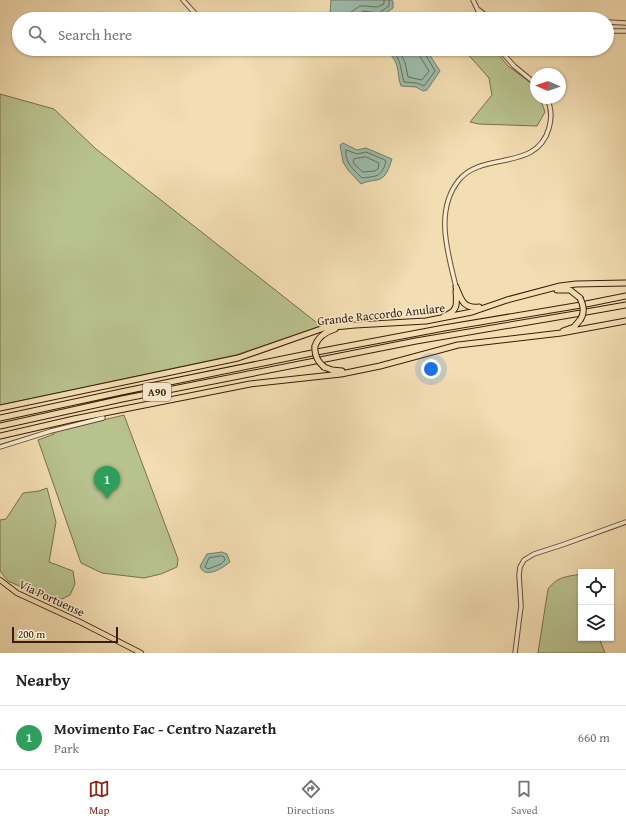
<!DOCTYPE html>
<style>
body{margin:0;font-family:"Gentium Book Plus",serif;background:#f6f6f6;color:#222}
.controls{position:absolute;right:12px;bottom:12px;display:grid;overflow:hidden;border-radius:0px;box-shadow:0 1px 3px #0004}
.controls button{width:36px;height:36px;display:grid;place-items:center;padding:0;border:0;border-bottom:1px solid #e0e0e0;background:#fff;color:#222;font:20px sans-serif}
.compass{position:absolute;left:530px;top:68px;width:36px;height:36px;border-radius:50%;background:#fff;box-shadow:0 1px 3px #0004;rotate:272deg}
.scale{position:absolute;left:12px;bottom:10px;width:106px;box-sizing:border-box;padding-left:4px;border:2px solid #381e0b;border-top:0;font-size:11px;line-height:14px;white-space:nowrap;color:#381e0b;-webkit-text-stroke:3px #f7e9cd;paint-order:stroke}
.you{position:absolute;left:431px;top:369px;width:14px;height:14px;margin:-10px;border:3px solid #fff;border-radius:50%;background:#1a73e8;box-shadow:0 0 0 6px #1a73e833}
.badge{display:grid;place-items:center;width:26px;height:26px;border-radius:50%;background:#8f2418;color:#fff;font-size:13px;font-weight:700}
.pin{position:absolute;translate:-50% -33px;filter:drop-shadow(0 1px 2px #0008)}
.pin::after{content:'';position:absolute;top:21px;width:14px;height:12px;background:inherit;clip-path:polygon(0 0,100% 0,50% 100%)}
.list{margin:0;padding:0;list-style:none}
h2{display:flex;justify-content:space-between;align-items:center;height:52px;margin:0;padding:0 16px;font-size:17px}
h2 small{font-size:13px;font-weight:400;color:#767676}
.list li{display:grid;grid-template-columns:26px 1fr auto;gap:12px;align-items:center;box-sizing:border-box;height:64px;padding:0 16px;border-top:1px solid #e0e0e0}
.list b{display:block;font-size:15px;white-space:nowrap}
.list p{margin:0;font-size:13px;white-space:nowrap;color:#767676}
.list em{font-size:13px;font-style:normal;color:#767676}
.icon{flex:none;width:22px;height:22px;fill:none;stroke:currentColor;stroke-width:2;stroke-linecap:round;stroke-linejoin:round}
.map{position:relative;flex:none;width:626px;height:653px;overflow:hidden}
.search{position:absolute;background:#fff;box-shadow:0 1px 3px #0004;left:12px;right:12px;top:12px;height:44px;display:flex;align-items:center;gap:10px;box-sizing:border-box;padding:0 14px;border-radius:22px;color:#767676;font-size:15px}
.sheet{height:116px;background:#fff}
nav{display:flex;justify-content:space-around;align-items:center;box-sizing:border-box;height:56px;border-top:1px solid #e0e0e0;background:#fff;font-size:11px;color:#767676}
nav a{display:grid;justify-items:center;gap:2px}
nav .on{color:#8f2418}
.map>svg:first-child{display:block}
.green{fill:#b8c28e;stroke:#78704c}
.water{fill:#9bbcab;stroke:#737d6b}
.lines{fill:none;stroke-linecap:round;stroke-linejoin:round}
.shore{stroke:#6a6d5b;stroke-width:1}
.minor-casing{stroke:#674e35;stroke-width:5.5}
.major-casing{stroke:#381e0b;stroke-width:6}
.highway-casing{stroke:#381e0b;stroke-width:7}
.minor{stroke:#f7e9cd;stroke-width:3.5}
.major{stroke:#f3ddb2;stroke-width:4.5}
.highway{stroke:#f3ddb2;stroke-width:5}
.highway-bridge-casing{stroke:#381e0b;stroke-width:7;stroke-linecap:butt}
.highway-bridge{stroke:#f3ddb2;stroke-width:5}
.labels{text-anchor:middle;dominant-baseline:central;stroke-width:3;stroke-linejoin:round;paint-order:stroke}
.shield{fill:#f7e9cd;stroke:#715b45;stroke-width:1}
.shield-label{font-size:11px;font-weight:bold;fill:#381e0b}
.street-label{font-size:12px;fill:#381e0b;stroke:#f7e9cd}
</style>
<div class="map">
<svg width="626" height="653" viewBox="0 0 626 653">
<rect width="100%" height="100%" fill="#f3ddb2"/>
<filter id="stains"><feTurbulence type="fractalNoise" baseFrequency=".005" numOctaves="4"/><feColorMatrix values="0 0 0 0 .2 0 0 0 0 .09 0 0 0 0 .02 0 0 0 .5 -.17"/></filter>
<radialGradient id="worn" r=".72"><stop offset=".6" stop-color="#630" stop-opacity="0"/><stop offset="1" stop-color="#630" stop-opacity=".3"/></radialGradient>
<path class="green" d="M 467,49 L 494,49 L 508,66 L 535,86 L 536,98 L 540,98 L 545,112 L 537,126 L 479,124 L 470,122 L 492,95 L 489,78 L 465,51 Z
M 0,94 L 54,109 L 96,149 L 321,326 L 236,355 L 0,405 Z
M 124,415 L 178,559 L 177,567 L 161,574 L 144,578 L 102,573 L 81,563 L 38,440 L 54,434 L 53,432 Z
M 47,488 L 56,522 L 49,562 L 73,571 L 75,584 L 70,595 L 62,599 L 51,600 L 8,581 L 0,571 L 0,520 L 6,519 L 23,493 L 39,491 Z
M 581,574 L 581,638 L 599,638 L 605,653 L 538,653 L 548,589 C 558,576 566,577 581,574 Z"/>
<path class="water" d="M 331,0 L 392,0 L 393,2 L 393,8 L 380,17 L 364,15 L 355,19 L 335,19 L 330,13 Z
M 386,49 L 426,49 L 440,71 L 427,90 L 423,91 L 416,87 L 401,86 C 398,79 399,73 397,66 C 395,59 390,54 386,49 Z
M 343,143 L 357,150 L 366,148 L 392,159 C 389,167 387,178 377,180 C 371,181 367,181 361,184 L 348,170 L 343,162 L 340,145 Z
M 222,552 L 227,554 L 230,562 C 223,568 204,580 200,566 L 207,554 Z"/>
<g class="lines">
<path class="shore" d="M 349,19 L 351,12 L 360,6 L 365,6 L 377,7 L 384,4 L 384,0
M 354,19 L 356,15 L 363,11 L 379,13 L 389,6 L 389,0
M 391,49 C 402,60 400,68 404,82 L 417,83 L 424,86 L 435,71 L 424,52 L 423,49
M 398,49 L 405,62 L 408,77 L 422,80 L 429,71 L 419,55 L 418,49
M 346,150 L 357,154 L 366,152 L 385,160 L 386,162 C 381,178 376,176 362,178 C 354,170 344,162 346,150 Z
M 366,157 L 379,163 L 378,169 L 375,171 L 363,172 L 355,165 L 353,161 L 354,159 Z
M 222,556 L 224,557 L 225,560 L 221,564 L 208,569 L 205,567 L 209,558 Z"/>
<g class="minor-casing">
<path id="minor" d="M 183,0 L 200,19
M 473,0 L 482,19
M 479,10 L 490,19
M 607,22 L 626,23
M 607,31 L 626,31
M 499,49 L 514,66 L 536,84
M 456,287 C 448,253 434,211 459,180 C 482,151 537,172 549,128 C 552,118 551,107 547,98
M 0,447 L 51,431 L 103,418
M 515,653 L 521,606 L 519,575 L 520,567 L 524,560 L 534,554 L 562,545 L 626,522"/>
</g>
<g class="major-casing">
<path id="major" d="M 0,580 L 17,593 L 80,622 L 141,653"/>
</g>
<g class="highway-casing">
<path id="highway" d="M 456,287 C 461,299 463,309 479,307
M 557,290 L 570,290 L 580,298
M 586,304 L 626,296
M 586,312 L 626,305
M 444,316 C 458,311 457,305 456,291
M 563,331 L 574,327 L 580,320
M 315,346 C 318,337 325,332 335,329
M 317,352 L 444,328 L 581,305
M 320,360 L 416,341 L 581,313
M 324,367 L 332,370 L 342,371
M 0,408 L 238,358 L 324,328 L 355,325 L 426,321 L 472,312 L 507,300 L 560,286 L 576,284 L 626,283
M 0,418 L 121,392 L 312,353
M 0,426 L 122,399 L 315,361
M 0,436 L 74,419 L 250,384 L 341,374 L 380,366 L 458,345 L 561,333 L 626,321"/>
</g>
<use href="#minor" class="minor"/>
<use href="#major" class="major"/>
<use href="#highway" class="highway"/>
<g class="highway-bridge-casing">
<path id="highway-bridge" d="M 580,298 C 584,306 585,313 580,320
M 315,346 C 314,355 317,361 324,367"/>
</g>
<use href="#highway-bridge" class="highway-bridge"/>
</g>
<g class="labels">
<rect class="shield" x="143" y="383" width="28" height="18" rx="3"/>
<g class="shield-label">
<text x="157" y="392">A90</text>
</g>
<g class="street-label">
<text transform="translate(381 314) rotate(-6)">Grande Raccordo Anulare</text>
<text transform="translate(52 598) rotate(25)">Via Portuense</text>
</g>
</g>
<rect width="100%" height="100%" filter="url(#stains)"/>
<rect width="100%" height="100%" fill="url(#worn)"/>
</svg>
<div class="controls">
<button><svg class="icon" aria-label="locate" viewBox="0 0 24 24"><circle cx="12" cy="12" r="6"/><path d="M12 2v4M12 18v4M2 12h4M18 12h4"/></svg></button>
<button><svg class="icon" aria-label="layers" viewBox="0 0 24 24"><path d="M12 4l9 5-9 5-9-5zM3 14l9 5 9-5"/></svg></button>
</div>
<svg class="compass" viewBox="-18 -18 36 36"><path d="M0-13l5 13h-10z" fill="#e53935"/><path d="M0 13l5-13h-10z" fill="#767676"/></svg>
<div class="scale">200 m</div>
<div class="you"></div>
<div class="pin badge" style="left:107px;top:499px;background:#2e9e5b">1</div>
<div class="search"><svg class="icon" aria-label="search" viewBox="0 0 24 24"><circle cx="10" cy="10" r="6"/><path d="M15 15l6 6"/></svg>Search here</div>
</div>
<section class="sheet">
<h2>Nearby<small></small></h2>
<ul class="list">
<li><span class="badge" style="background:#2e9e5b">1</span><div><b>Movimento Fac - Centro Nazareth</b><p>Park</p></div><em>660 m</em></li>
</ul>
</section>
<nav>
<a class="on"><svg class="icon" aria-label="map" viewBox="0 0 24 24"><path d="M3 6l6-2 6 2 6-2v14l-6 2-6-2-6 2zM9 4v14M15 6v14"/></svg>Map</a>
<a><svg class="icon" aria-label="directions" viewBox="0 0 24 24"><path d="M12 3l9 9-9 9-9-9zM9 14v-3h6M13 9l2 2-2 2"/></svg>Directions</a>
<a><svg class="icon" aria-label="saved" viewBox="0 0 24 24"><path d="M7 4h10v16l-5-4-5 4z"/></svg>Saved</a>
</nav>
